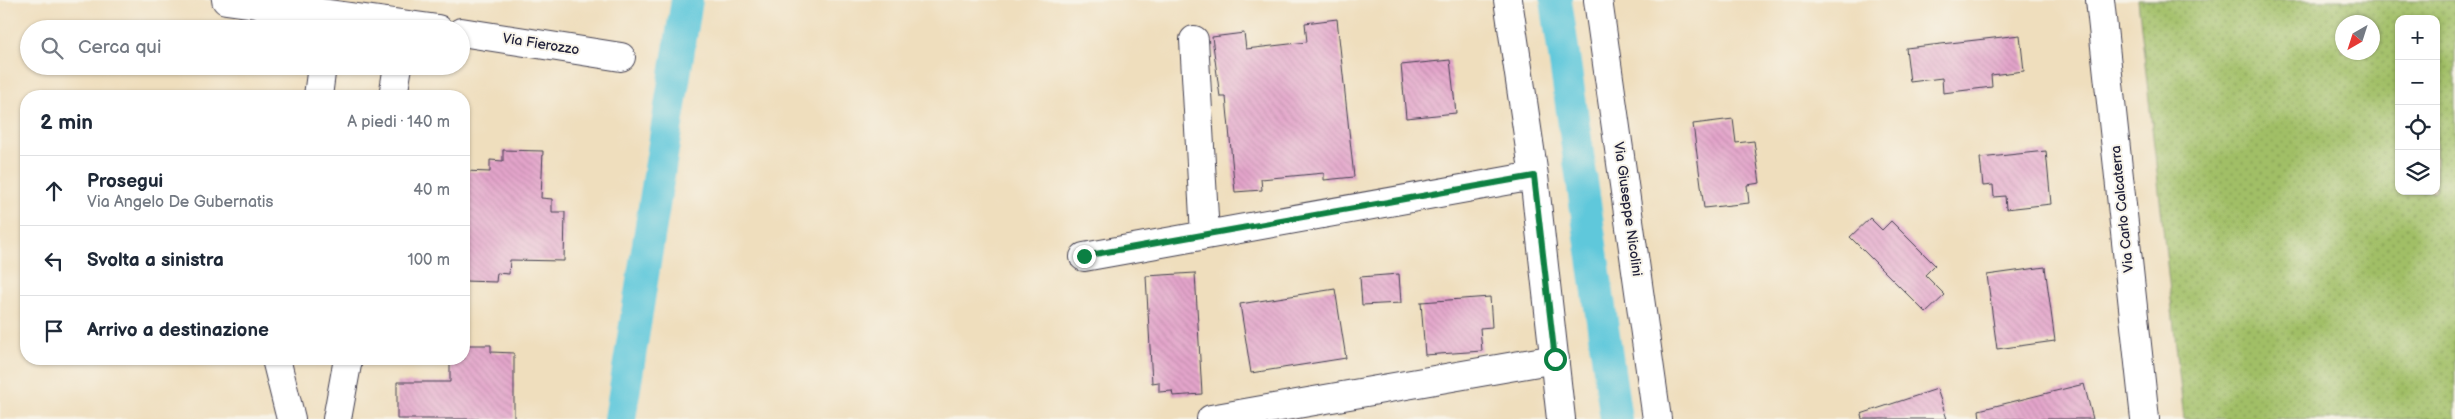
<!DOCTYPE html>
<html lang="it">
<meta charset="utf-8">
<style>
body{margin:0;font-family:"Balsamiq Sans",sans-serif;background:#f6f6f7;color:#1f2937}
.controls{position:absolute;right:15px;top:15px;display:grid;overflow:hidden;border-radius:10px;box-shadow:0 1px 4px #0004}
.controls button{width:45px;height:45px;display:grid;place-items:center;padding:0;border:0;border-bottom:1px solid #e0e1e3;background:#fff;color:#1f2937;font:25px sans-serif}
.compass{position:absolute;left:2335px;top:15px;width:45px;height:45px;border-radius:50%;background:#fff;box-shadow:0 1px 4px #0004;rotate:219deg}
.stop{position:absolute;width:15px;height:15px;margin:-11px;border:4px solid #0b8043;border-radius:50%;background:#fff}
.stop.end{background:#0b8043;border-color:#fff;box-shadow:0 1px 5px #0008}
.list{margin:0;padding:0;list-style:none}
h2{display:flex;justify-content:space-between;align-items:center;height:65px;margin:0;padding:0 20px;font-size:21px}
h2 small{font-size:16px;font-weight:400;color:#747a83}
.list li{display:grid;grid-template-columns:32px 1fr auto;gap:15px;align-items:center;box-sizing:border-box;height:70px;padding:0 20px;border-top:1px solid #e0e1e3}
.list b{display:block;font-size:19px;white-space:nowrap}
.list p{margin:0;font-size:16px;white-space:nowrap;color:#747a83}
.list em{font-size:16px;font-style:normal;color:#747a83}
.icon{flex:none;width:28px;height:28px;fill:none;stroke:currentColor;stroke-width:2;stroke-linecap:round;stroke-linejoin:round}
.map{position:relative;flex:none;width:2455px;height:419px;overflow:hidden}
.search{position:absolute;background:#fff;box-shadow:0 1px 4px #0004;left:20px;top:20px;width:450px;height:55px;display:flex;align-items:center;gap:12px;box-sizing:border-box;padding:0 18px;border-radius:28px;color:#747a83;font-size:19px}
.panel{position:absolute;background:#fff;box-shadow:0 1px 4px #0004;left:20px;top:90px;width:450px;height:275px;border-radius:20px}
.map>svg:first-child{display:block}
.grass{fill:url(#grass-dots);stroke:#627050;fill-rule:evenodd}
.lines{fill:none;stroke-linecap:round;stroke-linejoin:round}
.canal{stroke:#5fc8db;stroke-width:32}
.building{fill:url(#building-back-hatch)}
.minor-casing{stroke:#413e4e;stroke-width:30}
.minor{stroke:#fff;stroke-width:28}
.route{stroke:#0b8043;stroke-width:6}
.labels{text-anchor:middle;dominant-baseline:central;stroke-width:4;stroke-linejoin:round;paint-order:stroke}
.street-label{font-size:14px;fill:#22223b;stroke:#f7f3e8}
</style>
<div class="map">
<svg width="2455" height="419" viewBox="0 0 2455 419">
<defs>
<pattern id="grass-dots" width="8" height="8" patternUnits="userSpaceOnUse" patternTransform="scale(1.25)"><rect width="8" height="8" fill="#a1bf66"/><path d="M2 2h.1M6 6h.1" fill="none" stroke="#839b55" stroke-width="1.8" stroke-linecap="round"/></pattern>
<pattern id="building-back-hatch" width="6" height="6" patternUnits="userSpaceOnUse" patternTransform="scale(1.25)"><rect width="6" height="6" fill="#e3a4ca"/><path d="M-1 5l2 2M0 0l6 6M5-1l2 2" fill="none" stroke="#c28dae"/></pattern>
</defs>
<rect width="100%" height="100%" fill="#f7f3e8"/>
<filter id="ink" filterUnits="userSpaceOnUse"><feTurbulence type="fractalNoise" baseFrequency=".02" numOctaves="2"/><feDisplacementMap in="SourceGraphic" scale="10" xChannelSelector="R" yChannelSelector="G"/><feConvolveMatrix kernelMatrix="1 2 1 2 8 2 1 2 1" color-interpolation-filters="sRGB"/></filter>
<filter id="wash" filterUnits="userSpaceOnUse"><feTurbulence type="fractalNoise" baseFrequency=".0096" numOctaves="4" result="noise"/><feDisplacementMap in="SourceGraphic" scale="20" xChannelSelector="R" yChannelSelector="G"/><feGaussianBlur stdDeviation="1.12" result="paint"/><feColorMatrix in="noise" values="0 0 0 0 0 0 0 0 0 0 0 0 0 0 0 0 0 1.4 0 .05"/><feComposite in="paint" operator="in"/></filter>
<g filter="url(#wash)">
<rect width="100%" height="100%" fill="#efdebd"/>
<path class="grass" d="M 2138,0 L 2455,0 L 2455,419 L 2184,419 ZM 2399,19 L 2436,19 L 2436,191 L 2399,191 ZM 2342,22 L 2372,22 L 2372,52 L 2342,52 Z"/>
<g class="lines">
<path class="canal" d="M 1556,0 L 1616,419
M 620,419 L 687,0"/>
</g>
<g id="blocks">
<path class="building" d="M 1337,19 L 1354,177 L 1324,180 L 1324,173 L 1261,179 L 1262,190 L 1235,192 L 1226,97 L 1220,97 L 1212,37 L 1244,33 L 1246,49 L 1307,42 L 1305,23 Z
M 2020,35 L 2024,71 L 1991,75 L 1992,87 L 1943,93 L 1942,78 L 1910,82 L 1906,48 Z
M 1450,60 L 1456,113 L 1406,118 L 1401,65 Z
M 1733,119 L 1736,143 L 1754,141 L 1760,183 L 1747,185 L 1749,203 L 1704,208 L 1693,124 Z
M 503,150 L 543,151 L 541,198 L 552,199 L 552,212 L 565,212 L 564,261 L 510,260 L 509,274 L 497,273 L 496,282 L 464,281 L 464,171 L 490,172 L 490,160 L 503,161 Z
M 2046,151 L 2051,204 L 2006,209 L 2005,196 L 1994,197 L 1993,185 L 1983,186 L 1980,158 Z
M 1870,218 L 1882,230 L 1891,221 L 1935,265 L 1925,275 L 1945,295 L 1926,313 L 1850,237 Z
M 2045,267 L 2055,341 L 1997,349 L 1987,275 Z
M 1195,273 L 1202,394 L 1173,396 L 1172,391 L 1159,392 L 1159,382 L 1152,383 L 1146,276 Z
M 1399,274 L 1401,303 L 1362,305 L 1360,277 Z
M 1335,289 L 1346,358 L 1251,373 L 1240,304 Z
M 1490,297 L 1492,327 L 1480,328 L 1482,351 L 1425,355 L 1421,302 Z
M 464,345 L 491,345 L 491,352 L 514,353 L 514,419 L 397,419 L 397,382 L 450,382 L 450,359 L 464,359 Z
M 2084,384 L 2093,419 L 1980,419 L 1979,410 Z
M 1937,389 L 1947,419 L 1862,419 L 1861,414 Z"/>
</g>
</g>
<g filter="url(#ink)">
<use href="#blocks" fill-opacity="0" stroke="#413e4e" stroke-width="1"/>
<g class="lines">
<g class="minor-casing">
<path id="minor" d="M 226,0 L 438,29
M 1508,0 L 1534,176 L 1561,419
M 1598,0 L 1657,419
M 2100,0 L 2145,419
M 461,32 L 621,57
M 1194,40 L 1205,235
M 318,96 L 322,66
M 393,96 L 398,66
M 1084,257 L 1534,176
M 276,359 L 291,419
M 337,419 L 348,359
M 1211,419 L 1555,359"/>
</g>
<use href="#minor" class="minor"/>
</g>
</g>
<g class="lines" filter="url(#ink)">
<path class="route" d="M 1084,256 L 1534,176 L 1555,359"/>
</g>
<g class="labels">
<g class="street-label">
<text transform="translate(541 44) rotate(9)">Via Fierozzo</text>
<text transform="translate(1628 209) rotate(82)">Via Giuseppe Nicolini</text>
<text transform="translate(2122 209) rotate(-96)">Via Carlo Calcaterra</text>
</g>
</g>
</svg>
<div class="controls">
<button>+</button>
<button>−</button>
<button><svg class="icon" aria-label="locate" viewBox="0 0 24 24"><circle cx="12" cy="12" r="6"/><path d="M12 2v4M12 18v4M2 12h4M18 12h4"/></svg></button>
<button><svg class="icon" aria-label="layers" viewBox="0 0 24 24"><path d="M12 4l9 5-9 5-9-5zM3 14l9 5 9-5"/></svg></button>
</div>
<svg class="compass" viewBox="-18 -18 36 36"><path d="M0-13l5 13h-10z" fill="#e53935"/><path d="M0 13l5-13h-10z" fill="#747a83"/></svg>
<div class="stop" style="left:1555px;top:359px"></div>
<div class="stop end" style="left:1084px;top:256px"></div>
<div class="search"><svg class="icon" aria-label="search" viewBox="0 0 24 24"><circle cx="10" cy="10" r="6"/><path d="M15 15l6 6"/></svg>Cerca qui</div>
<section class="panel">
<h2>2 min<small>A piedi · 140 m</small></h2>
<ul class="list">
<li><svg class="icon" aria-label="ahead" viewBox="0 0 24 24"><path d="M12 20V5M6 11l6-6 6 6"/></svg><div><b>Prosegui</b><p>Via Angelo De Gubernatis</p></div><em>40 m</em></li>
<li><svg class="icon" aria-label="left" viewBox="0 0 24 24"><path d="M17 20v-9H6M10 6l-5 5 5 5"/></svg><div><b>Svolta a sinistra</b></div><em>100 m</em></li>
<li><svg class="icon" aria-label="arrive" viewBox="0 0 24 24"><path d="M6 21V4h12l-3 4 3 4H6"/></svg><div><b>Arrivo a destinazione</b></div></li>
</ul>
</section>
</div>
